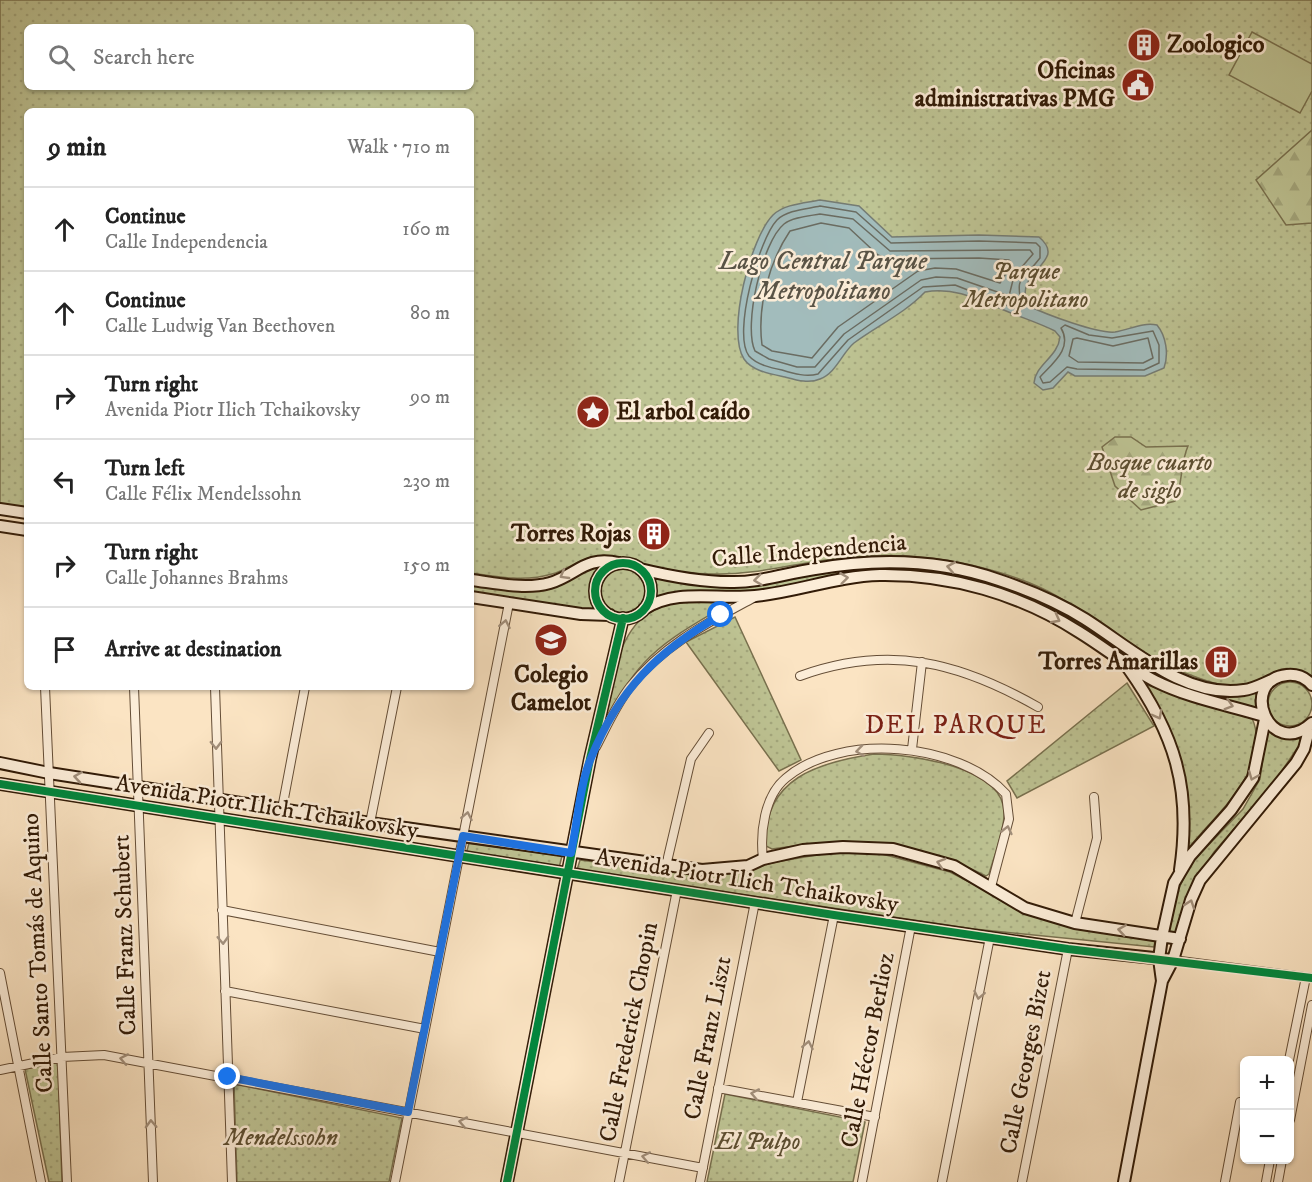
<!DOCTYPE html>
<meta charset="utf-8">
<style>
body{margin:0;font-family:"IM FELL DW Pica",serif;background:#f2f2f2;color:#222}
.controls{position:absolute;right:18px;bottom:18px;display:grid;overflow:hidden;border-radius:9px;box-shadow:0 2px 4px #0004}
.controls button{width:54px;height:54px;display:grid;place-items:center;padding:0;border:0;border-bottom:2px solid #e0e0e0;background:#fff;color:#222;font:30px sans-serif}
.stop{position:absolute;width:18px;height:18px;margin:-14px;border:4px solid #1a73e8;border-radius:50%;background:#fff}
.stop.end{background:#1a73e8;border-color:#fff;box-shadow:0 2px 6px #0008}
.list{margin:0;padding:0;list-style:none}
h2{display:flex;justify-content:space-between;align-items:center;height:78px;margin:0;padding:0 24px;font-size:26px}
h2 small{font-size:20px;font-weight:400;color:#767676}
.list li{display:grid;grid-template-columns:39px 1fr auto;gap:18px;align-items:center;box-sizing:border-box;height:84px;padding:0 24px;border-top:2px solid #e0e0e0}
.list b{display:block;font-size:22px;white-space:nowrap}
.list p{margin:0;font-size:20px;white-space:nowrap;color:#767676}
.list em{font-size:20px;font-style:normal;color:#767676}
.icon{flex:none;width:33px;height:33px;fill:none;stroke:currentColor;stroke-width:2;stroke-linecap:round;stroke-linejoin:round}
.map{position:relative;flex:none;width:1312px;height:1182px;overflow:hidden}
.search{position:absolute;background:#fff;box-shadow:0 2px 4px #0004;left:24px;top:24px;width:450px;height:66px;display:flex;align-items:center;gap:15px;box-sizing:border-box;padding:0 21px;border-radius:9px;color:#767676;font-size:22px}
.panel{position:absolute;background:#fff;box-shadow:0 2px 4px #0004;left:24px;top:108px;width:450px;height:582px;border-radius:9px}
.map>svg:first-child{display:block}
.grass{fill:url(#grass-dots);stroke:#78704e;stroke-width:1.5;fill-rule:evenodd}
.forest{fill:url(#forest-firs);stroke:#78704e;stroke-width:1.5}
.garden{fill:#bec494;stroke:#78704e;stroke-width:1.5}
.water{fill:#a2bcbc;stroke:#757c74;stroke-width:1.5}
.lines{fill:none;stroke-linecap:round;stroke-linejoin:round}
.shore{stroke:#6a6c62;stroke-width:1.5}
.street-casing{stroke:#644d36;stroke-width:10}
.secondary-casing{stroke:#321b07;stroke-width:14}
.street{stroke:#fcedd8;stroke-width:8}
.secondary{stroke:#fcedd8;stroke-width:10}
.cycleway-casing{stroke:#fcedd8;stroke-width:11}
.cycleway{stroke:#00873e;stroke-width:8}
.oneway{stroke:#a18e7a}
.route{stroke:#1a73e8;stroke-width:8}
.labels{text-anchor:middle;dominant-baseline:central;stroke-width:5;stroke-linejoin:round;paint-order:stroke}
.poi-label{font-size:24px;font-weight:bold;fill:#321b07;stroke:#fcedd8;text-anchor:end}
.park-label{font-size:24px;font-style:italic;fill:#5c4e31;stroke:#fcedd8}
.street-label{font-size:24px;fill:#321b07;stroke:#fcedd8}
.water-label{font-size:26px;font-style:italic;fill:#595346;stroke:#fcedd8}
.neighbourhood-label{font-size:26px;letter-spacing:1.5px;fill:#7a1f14;stroke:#fcedd8}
</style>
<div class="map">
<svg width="1312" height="1182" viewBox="0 0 1312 1182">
<defs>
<pattern id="grass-dots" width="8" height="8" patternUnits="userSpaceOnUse" patternTransform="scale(1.5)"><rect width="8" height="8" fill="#bec494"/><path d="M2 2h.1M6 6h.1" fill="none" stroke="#a4a87e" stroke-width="1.8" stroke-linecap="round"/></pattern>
<pattern id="forest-firs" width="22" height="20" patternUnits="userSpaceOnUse" patternTransform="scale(1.5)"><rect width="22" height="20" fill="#bec494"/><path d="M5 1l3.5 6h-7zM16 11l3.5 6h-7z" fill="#a4a87e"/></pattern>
</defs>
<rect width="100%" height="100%" fill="#fbe4c3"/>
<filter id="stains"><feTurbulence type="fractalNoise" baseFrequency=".00333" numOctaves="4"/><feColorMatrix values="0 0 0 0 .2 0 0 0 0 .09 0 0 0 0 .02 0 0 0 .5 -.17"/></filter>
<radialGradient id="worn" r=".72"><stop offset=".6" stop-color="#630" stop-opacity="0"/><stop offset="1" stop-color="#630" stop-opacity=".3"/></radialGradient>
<path class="grass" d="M 0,0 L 1312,0 L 1312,679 C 1278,655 1275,679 1246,685 C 1229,689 1209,682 1193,676 C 1143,658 1105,624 1060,598 C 1034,582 1001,572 971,565 C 924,554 874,553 826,560 C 788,565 753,575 714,574 C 694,574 675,573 655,567 C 634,562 617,554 594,557 C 579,559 567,570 552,574 C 526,582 497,577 471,573 L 471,111 L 27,111 L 27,508 L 0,505 ZM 27,27 L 471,27 L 471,87 L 27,87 Z
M 880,564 L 931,566 L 1004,583 L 1001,592 L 882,573 L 756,593 L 671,593 L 653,601 L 656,588 L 651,575 L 728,584 Z
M 602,566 L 593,583 L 591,600 L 601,611 L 471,593 L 471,584 L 543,588 L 583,568 Z
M601 591a22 22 0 1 1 44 0a22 22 0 1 1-44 0Z
M 1010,589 L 1057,609 L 1209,691 L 1242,696 L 1260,690 L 1255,700 L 1256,708 L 1159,681 L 1008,593 Z
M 675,601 L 731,602 C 701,621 668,637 644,663 C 626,682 613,708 601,730 C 609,695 614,644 642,618 C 652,610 664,605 675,601 Z
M 735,617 L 801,760 L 779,771 L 686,642 Z
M1268 704a22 22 0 1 1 44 0a22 22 0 1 1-44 0Z
M 1127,683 L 1154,726 L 1017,798 L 1007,781 Z
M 1144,684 L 1252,718 C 1274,769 1214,815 1187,850 C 1193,778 1174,746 1144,684 Z
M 1267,729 L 1280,736 L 1306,735 L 1273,784 L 1214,852 L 1188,893 L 1178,935 L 1167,934 L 1178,890 L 1192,862 L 1243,809 L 1260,779 Z
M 874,754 C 908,754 1008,766 1004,816 C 1003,835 994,856 989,874 L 986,876 C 909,837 855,838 772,849 L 766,846 C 762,778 820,762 874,754 Z
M 469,843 L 562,856 L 559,868 L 466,854 Z
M 852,852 L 882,854 L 950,872 L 1039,918 L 1077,929 L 1155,941 L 1154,947 L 974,929 L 577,870 L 580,860 L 670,872 L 732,874 L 776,862 L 822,854 Z
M 58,1062 L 62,1182 L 49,1182 L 25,1069 Z
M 234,1084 L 402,1118 L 389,1182 L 237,1182 Z
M 725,1094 L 865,1122 L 853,1182 L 707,1182 Z"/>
<path class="forest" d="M 1312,130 L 1312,223 L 1286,225 L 1256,180 Z
M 1115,437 L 1131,437 L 1146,447 L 1188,446 C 1180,464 1183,484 1175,501 L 1141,510 L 1115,486 L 1102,447 Z"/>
<path class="garden" d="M 1252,32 L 1312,64 L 1312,91 L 1300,113 L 1229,75 Z"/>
<path class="water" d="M 820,200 L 859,206 L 892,237 L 979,235 L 1039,237 C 1070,263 1010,271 1029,306 C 1045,314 1098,334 1115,332 C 1129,330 1142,322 1157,325 C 1166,336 1169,354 1164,368 L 1145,376 L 1075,376 L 1068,372 L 1053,388 L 1043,390 L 1034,383 C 1035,365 1058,357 1060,337 L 1055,331 C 1041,324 1026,319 1011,313 C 983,302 957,286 925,292 C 905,313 877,326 854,343 C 842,353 836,373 820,379 C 809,384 796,380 785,377 C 771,374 752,371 744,359 C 726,331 751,237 773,215 C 784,204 805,203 820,200 Z"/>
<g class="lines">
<path class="shore" d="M 820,206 L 856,212 L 891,243 L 979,241 L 1036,243 L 1040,247 L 1040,258 C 1021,283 1015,274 1022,308 L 1019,310 L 955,285 L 923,287 L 848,340 L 818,374 C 806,377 795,374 782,370 C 772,368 757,365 749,356 C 732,334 759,239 777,220 C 787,210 807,209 820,206 Z
M 820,214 L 853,219 L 890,251 L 1030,250 L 1033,254 L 1014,276 L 1009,296 L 957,278 L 936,277 L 921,280 L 844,334 L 815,367 L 797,367 L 769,359 L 755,351 C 743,326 762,242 784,224 C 793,217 809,216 820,214 Z
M 821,223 L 849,228 L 878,255 L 888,259 L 979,258 L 1009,260 L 1012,264 L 1000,283 L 956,269 L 935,268 L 918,271 L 838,327 L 812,358 L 772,351 L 762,345 C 757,307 769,262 790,231 Z
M 1065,325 L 1089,335 L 1112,338 L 1153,331 L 1159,345 L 1159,363 L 1144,370 L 1077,369 L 1067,367 L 1050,382 L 1043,383 L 1040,377 C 1053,363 1073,348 1061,328 Z
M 1077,338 L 1113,346 L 1148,338 L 1153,358 L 1143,363 L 1078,362 L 1069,356 L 1073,339 Z"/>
<g class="street-casing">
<path id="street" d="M 800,676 C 889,644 959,662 1038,707
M 45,687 L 67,1182
M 134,687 L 153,1182
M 215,687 L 232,1182
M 596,747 C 606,728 616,705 630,687 C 663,645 709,622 755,597
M 912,749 L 922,662
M 282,809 L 305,687
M 370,823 L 397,687
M 763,859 C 760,833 764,796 786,778 C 840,732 959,742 1006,794 L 1009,819 L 991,887
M 666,866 L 691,759 L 709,733
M 222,910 L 440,952
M 1075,923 L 1097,838 L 1094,797
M 1173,960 L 1312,978
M 0,973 L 41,1182
M 225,991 L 425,1029
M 1289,1060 L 1306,977
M 0,1070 L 62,1057 L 104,1055 L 703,1168
M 718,1088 L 875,1117
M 797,1102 L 834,915
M 1290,1120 L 1312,1005
M 395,1182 L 509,603
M 619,1182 L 677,890
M 700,1182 L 755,902
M 862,1182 L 911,926
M 942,1182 L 990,937
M 1022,1182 L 1068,949
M 1225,1182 L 1240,1102
M 1266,1182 L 1270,1160
M 1278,1182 L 1282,1160"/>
</g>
<g class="secondary-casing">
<path id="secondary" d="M 0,509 L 27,513
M 0,526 L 27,530
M595 591a28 28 0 1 1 56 0a28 28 0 1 1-56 0Z
M 640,569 C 669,576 699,582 730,582 C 759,583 786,573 815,569 C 877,558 939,559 999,580 C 1029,590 1058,602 1085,619 C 1131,648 1185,699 1244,690 C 1254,689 1264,683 1274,679
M 471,580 C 496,583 525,590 550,583 C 577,575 585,555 619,563
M 471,597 L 581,614 L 610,615
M 644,609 C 677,588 716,600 755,596 C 797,592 837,576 880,575 C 950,574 1020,594 1079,632 C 1105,648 1128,667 1155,681 C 1189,698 1228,705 1264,716
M 1128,668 C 1175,734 1192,789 1180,870
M 1312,723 C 1270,762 1237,680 1287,675 C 1297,674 1305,677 1312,685
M 0,763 L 49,773 L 370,823 L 702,870 L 748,866 L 763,859 L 803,850 L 843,847 L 893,849 L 954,866 L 1025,908 L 1075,923 L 1180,939
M 0,784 L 834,915 L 1068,949 L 1173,960
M 1162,981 L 1159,959 L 1162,937 L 1174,883 L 1190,856 L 1231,810 L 1253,778 L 1265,719
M 507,1182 L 590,759 L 623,618
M 1124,1182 L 1162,981 L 1173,960 L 1191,900 L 1200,880 L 1296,763 L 1304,749 L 1310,726"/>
</g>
<use href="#street" class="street"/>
<use href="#secondary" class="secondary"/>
<g class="cycleway-casing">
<path id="cycleway" d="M595 591a28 28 0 1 1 56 0a28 28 0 1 1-56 0Z
M 0,784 L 834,915 L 1068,949 L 1312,978
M 507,1182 L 590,759 L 623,618"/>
</g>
<use href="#cycleway" class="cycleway"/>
</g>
<defs><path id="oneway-chevron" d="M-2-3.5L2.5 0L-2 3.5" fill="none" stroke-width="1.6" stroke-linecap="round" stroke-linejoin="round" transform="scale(1.5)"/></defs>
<g class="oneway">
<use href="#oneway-chevron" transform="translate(951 567) rotate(-170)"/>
<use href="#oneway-chevron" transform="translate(564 575) rotate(150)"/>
<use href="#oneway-chevron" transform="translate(844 578) rotate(-7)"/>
<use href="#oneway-chevron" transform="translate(758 580) rotate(173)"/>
<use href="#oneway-chevron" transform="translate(1056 619) rotate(28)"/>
<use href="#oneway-chevron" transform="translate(505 624) rotate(-79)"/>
<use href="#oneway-chevron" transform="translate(1229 705) rotate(16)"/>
<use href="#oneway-chevron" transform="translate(1158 715) rotate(62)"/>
<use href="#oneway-chevron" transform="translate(216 745) rotate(89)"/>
<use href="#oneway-chevron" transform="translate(860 751) rotate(172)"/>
<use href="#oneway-chevron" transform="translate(1253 776) rotate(112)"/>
<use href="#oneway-chevron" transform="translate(78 777) rotate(-171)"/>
<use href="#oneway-chevron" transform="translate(467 816) rotate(-79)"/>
<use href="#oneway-chevron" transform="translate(1007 830) rotate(-77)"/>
<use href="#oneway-chevron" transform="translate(941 863) rotate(-164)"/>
<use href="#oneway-chevron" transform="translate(1190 904) rotate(-71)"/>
<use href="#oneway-chevron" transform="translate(1122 930) rotate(-171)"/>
<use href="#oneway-chevron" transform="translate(223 940) rotate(88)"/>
<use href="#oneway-chevron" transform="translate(979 995) rotate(101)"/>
<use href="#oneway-chevron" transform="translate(808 1045) rotate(-79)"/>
<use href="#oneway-chevron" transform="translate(124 1059) rotate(-169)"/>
<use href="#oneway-chevron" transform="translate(755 1094) rotate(-169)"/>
<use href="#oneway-chevron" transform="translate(463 1122) rotate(-169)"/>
<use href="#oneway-chevron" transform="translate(151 1124) rotate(-92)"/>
<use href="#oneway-chevron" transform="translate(646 1157) rotate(-169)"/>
</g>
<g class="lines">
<path class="route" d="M 228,1077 L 408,1112 L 463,836 L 571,853 C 577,826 580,783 591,758 C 619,689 658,651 721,615"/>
</g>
<defs>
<g id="building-disc" transform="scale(1.725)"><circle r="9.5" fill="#8f2418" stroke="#fcedd8"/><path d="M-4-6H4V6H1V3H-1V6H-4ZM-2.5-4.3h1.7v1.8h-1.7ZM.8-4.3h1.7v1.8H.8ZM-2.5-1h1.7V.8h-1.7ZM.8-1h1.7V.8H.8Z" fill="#fff"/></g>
<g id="civic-disc" transform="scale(1.725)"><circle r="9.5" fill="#8f2418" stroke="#fcedd8"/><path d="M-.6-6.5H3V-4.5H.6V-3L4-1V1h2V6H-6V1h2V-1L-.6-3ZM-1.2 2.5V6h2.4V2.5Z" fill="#fff"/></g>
<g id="sight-disc" transform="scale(1.725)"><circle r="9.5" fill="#8f2418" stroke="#fcedd8"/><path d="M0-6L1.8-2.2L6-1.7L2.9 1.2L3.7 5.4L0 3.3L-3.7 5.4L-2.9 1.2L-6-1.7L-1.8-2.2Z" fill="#fff"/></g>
<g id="school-disc" transform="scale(1.725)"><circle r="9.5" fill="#8f2418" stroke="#fcedd8"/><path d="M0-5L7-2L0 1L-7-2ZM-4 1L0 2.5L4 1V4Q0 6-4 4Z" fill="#fff"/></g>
</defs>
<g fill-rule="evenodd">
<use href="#building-disc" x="1144" y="45"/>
<use href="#civic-disc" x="1138" y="85"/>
<use href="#sight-disc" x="593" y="412"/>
<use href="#building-disc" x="654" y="534"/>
<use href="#school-disc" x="551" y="640"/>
<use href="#building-disc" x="1221" y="662"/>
</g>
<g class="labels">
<g class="poi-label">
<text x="1167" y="45" text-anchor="start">Zoologico</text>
<text x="1115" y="71">Oficinas<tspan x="1115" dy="28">administrativas PMG</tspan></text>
<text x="616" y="412" text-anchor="start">El arbol caído</text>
<text x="631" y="534">Torres Rojas</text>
<text x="1198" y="662">Torres Amarillas</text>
<text x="551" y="675" text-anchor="middle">Colegio<tspan x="551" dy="28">Camelot</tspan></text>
</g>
<g class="park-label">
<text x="1026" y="272">Parque<tspan x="1026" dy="28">Metropolitano</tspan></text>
<text x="1150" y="463">Bosque cuarto<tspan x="1150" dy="28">de siglo</tspan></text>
<text x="281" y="1138">Mendelssohn</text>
<text x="758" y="1142">El Pulpo</text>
</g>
<g class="street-label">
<text transform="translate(809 551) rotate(-5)">Calle Independencia</text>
<text transform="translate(267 807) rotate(9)">Avenida Piotr Ilich Tchaikovsky</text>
<text transform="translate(747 881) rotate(9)">Avenida Piotr Ilich Tchaikovsky</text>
<text transform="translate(125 935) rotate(-92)">Calle Franz Schubert</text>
<text transform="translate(38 953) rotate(-93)">Calle Santo Tomás de Aquino</text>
<text transform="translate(629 1032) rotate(-79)">Calle Frederick Chopin</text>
<text transform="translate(708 1038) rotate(-79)">Calle Franz Liszt</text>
<text transform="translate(868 1050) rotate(-79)">Calle Héctor Berlioz</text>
<text transform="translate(1026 1062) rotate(-79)">Calle Georges Bizet</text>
</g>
<g class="water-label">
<text x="823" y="261">Lago Central Parque<tspan x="823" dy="30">Metropolitano</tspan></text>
</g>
<g class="neighbourhood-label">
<text x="956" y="725">DEL PARQUE</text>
</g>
</g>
<rect width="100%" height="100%" filter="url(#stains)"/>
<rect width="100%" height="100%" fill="url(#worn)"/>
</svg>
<div class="controls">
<button>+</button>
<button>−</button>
</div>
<div class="stop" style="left:721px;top:615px"></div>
<div class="stop end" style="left:228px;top:1077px"></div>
<div class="search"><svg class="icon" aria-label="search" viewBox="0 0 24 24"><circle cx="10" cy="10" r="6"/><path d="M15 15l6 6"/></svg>Search here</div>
<section class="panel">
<h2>9 min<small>Walk · 710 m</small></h2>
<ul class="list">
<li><svg class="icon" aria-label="ahead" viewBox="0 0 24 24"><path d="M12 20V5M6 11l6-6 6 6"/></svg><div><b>Continue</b><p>Calle Independencia</p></div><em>160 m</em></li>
<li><svg class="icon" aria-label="ahead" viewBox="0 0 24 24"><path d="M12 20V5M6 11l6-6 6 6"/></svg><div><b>Continue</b><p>Calle Ludwig Van Beethoven</p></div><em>80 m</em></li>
<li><svg class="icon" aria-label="right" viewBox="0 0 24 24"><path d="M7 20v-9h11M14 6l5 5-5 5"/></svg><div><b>Turn right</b><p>Avenida Piotr Ilich Tchaikovsky</p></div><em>90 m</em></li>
<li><svg class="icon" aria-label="left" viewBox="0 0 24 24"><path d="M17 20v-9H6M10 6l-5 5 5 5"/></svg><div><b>Turn left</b><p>Calle Félix Mendelssohn</p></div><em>230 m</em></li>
<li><svg class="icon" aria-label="right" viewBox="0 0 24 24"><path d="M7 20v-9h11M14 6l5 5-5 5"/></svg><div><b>Turn right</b><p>Calle Johannes Brahms</p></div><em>150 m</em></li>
<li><svg class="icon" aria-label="arrive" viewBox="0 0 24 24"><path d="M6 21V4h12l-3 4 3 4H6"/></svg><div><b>Arrive at destination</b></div></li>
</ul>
</section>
</div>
